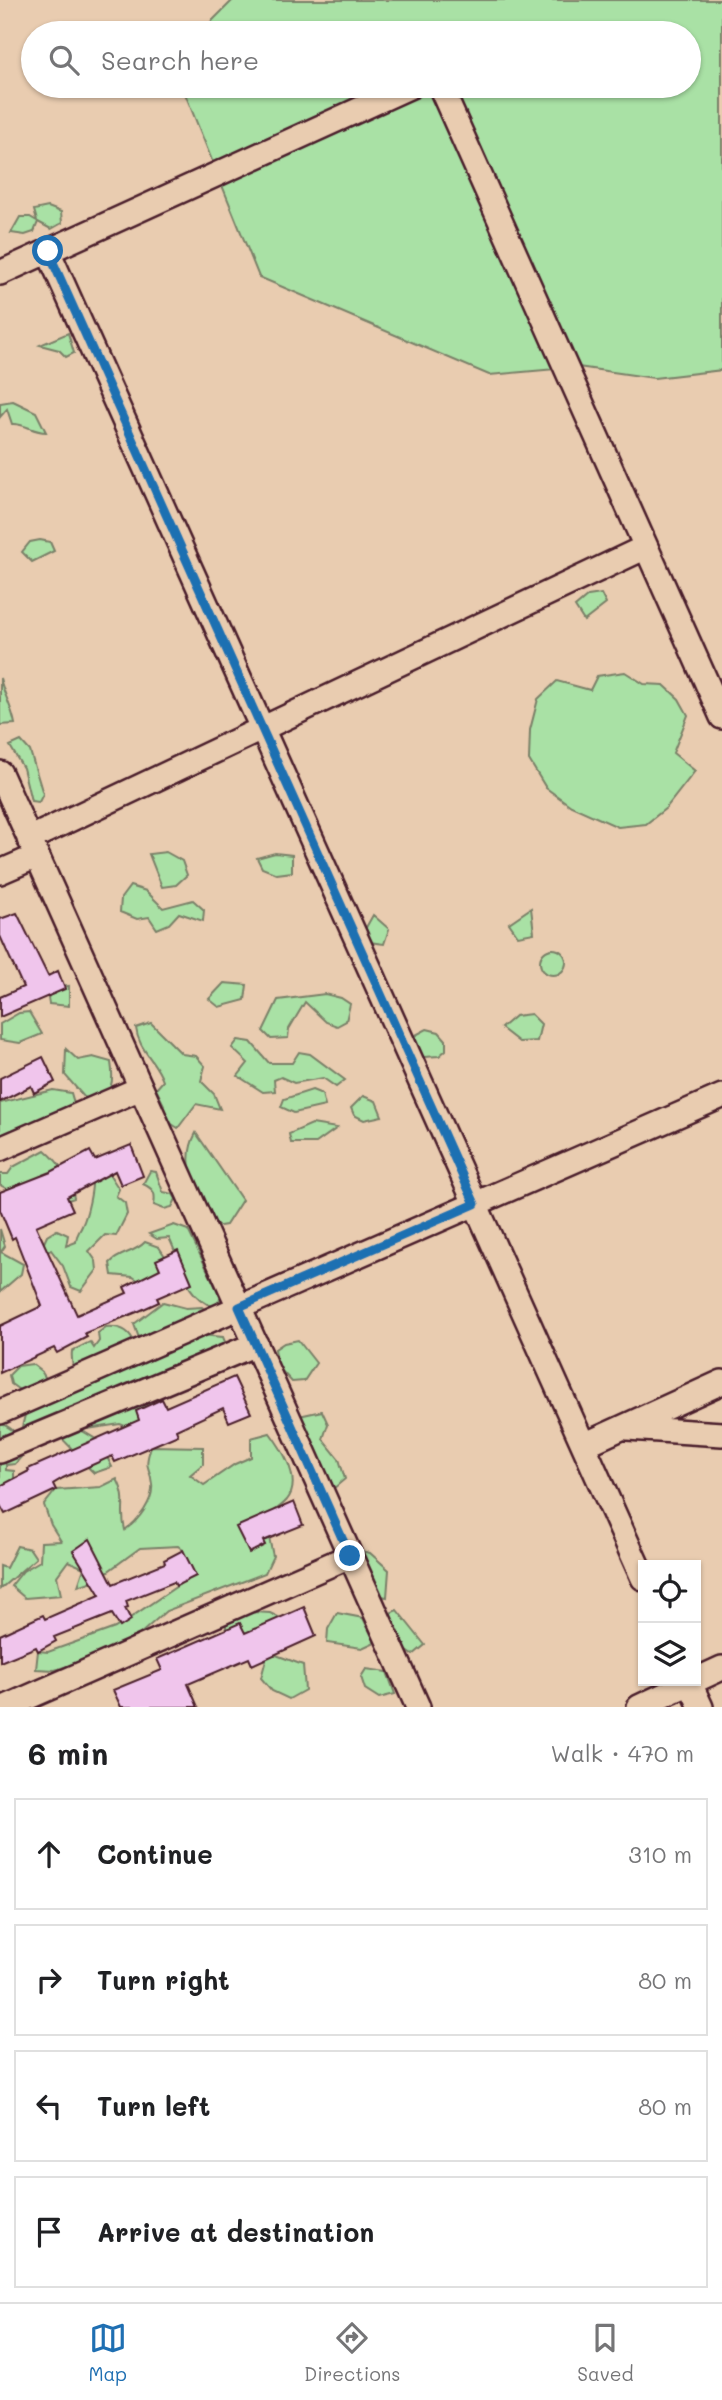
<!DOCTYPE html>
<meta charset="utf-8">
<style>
body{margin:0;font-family:Mali,sans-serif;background:#f2f2f2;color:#202124}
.controls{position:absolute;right:21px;bottom:21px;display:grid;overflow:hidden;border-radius:0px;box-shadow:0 2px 5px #0004}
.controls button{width:63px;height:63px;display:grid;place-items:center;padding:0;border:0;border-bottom:2px solid #e0e0e0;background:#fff;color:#202124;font:35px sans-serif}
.stop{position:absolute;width:21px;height:21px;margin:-16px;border:5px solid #1f6fb2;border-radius:50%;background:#fff}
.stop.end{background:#1f6fb2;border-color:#fff;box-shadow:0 2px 7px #0008}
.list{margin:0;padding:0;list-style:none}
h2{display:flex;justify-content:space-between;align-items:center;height:91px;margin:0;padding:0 28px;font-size:30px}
h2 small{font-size:23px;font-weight:400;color:#757577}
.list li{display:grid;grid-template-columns:46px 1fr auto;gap:21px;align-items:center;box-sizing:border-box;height:112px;margin:0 14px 14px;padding:0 14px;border:2px solid #e0e0e0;border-radius:0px}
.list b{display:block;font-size:26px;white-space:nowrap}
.list em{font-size:23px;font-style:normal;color:#757577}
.icon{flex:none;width:38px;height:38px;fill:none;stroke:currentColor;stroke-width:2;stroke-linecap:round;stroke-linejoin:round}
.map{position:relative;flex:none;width:722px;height:1707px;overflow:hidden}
.search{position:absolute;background:#fff;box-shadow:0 2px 5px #0004;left:21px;right:21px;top:21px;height:77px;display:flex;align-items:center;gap:18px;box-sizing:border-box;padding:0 24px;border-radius:38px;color:#757577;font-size:26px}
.sheet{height:595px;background:#fff}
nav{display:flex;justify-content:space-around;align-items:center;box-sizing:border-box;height:98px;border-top:2px solid #e0e0e0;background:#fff;font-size:19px;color:#757577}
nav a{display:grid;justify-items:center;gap:4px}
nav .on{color:#1f6fb2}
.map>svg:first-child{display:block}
.green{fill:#a9e1a5;stroke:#7a8068;stroke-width:2}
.building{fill:#f0c5ec;stroke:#4a1f2b;stroke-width:2}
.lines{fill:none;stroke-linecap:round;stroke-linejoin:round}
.minor-casing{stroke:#4a1f2b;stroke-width:28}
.minor{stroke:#e9ccb0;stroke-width:23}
.route{stroke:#1f6fb2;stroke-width:9}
</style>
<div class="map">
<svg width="722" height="1707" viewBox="0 0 722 1707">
<rect width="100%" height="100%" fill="#e9ccb0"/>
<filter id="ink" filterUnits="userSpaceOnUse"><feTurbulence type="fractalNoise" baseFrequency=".0143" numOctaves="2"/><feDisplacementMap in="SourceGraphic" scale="14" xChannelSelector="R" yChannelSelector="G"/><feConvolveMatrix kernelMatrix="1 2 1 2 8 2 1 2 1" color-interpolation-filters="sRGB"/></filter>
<g filter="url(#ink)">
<path class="green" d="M 233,0 L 722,0 L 722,370 L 654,378 L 578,367 L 489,375 L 259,277 L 182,86 L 689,86 L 689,33 L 200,33 Z
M 48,207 L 61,212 L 62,223 L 51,229 L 38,222 L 34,232 L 25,235 L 11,233 L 20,217 L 30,217 L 37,221 L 34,210 Z
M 68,333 L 74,353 L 66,357 L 59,350 L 40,345 Z
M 13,401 L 36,412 L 46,432 C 32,432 25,423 12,424 L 7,409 L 0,417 L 0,403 Z
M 40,540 L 50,542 L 54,551 L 32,562 L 22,552 L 30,542 Z
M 601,594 L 606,604 L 584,621 L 575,607 L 588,596 Z
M 625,672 L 644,684 L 664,685 L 679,699 L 688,715 L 673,753 L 695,771 L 666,808 L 646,824 L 618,827 L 571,806 L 546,788 L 529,760 L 530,730 L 538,699 L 557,681 L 590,690 L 597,676 Z
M 0,678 C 4,695 12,707 15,724 L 0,725 Z
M 21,741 L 30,751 L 43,794 L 39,802 L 31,801 L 23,768 L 10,746 Z
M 166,852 L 182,861 L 187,875 L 176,885 L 162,887 L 149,854 Z
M 275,853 L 292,855 L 292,872 L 277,874 L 262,868 L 257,858 Z
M 130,886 L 146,891 L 163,908 L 193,900 L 204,910 L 203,921 L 179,913 L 169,924 L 157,929 L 149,917 L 137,919 L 120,912 L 121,898 Z
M 531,908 L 534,933 L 518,936 L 509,923 Z
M 373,915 L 389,929 L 384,944 L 369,942 L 364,931 Z
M540 962a13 13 0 1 1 26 0a13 13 0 1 1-26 0Z
M 224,983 L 247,985 L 245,1000 L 219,1007 L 209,999 Z
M 69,986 L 69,1006 L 49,1004 L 48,998 L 53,988 Z
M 325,994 L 341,998 L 350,1004 L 346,1021 L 337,1026 L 326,1022 L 305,1002 L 289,1029 L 288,1038 L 271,1039 L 263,1031 L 278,1000 Z
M 29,1012 L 42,1034 L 20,1043 L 0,1040 L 0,1024 L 19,1013 Z
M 531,1014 L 541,1024 L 537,1041 L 519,1042 L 501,1028 L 515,1016 Z
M 151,1023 L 182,1054 L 196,1056 L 205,1066 L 201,1081 L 214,1094 L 220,1109 L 196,1104 L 178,1128 L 164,1119 L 164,1105 L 156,1089 L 163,1081 C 156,1061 138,1049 136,1028 Z
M 427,1029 L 439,1032 L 446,1040 L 446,1050 L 439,1056 L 424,1057 L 411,1049 L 412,1037 Z
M 238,1040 L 251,1042 L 269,1063 L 292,1063 L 299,1052 L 310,1054 L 345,1080 L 336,1087 L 323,1078 L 294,1083 L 281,1077 L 274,1080 L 275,1091 L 263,1092 L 238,1076 L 248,1063 L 232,1048 Z
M 66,1049 L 78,1060 L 93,1057 L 111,1062 C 114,1082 113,1093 94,1101 L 84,1097 L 65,1075 Z
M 53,1090 L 71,1093 L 76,1110 L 0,1137 L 0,1103 Z
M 312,1090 L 322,1094 L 325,1106 L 294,1113 L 281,1107 L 284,1099 Z
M 363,1096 L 376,1101 L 382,1116 L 364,1120 L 354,1115 L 351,1108 Z
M 312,1124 L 337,1128 L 316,1143 L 291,1143 L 289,1134 Z
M 196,1133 L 242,1200 L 226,1225 L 214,1227 C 200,1196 178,1166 196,1133 Z
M 45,1150 C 60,1163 71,1179 74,1198 C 55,1206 18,1196 0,1185 L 0,1174 L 8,1174 L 13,1167 Z
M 106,1169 L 119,1189 L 116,1196 L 125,1203 L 127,1214 L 116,1236 L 105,1235 L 89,1251 L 96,1261 L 97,1270 L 81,1291 L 71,1287 L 63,1266 L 51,1250 L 37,1258 L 47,1236 L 57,1230 L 68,1235 L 66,1246 L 76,1242 C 76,1234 79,1233 82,1226 C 87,1216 93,1190 92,1179 Z
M 150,1171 L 156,1172 L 163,1192 L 173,1194 L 176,1199 L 172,1207 L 164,1209 L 154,1205 C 156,1193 154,1189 143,1184 Z
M 174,1225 L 188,1230 L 221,1298 L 214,1307 C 182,1295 183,1265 169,1238 L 157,1239 L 149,1234 Z
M 0,1229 L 5,1246 L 1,1252 L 23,1264 L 21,1274 L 0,1292 Z
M 145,1242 L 159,1247 L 170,1264 L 145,1285 L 133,1277 L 112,1275 L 110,1263 C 120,1252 135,1253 145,1242 Z
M 163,1302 L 186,1308 L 202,1307 L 209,1314 L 201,1335 L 223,1337 L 227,1347 L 153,1399 L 153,1409 L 133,1429 L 120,1424 L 81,1430 L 99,1441 L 112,1467 L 94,1473 C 68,1449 63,1424 22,1427 L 26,1411 L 32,1411 L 36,1402 L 11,1384 L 9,1375 L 18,1366 L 32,1364 L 41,1371 L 57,1395 L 67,1396 L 74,1393 C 78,1378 70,1366 72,1351 L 90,1342 L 94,1348 L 99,1341 L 98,1333 L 106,1327 C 120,1326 131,1331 135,1345 L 151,1335 L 139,1338 L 134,1324 Z
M 298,1340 L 316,1363 L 304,1381 L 292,1382 L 278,1367 L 275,1349 L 284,1343 Z
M 322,1411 L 328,1424 L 323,1439 L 339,1459 L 345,1479 L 333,1489 L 299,1416 Z
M 0,1423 C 18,1430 19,1438 22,1456 L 15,1464 L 6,1465 L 6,1470 L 14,1471 L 14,1483 L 7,1488 L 0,1484 Z
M 270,1433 C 282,1449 303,1480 287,1500 C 281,1507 272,1512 265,1519 L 273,1556 L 265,1573 L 166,1611 L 139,1635 L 90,1659 L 55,1670 L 36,1669 L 38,1651 L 48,1652 L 115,1628 L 180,1584 L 190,1568 L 183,1550 L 178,1546 L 140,1548 L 96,1580 L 78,1586 L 84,1568 L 68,1561 L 57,1576 L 61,1595 L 25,1598 L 11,1586 L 23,1571 L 40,1561 L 41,1542 L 61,1541 L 51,1525 L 44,1505 L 56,1490 L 101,1487 L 117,1479 C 129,1502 119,1508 125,1530 C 138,1521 154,1501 152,1484 C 150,1463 143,1472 151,1446 L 203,1447 L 203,1464 L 190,1475 L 204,1485 L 235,1464 L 251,1457 L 251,1438 Z
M 17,1546 L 30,1549 L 36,1558 L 0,1589 L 0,1566 L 6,1568 Z
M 361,1551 L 370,1553 L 389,1570 L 387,1597 L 381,1596 L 362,1562 Z
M 397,1610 L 425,1645 L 413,1655 L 398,1645 L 388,1614 Z
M 254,1612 L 270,1613 L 287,1621 L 226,1641 L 226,1621 Z
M 337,1613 L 363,1618 L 375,1642 L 362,1648 L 327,1643 L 328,1629 Z
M 268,1652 L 303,1665 L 305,1690 L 289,1699 L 272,1691 L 261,1678 Z
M 366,1669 L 387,1672 L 395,1694 L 379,1698 L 365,1689 L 361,1677 Z"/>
<path class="building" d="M 17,913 L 48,976 L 58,971 L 65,989 L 0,1017 L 0,997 L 23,987 L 0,936 L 0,919 Z
M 43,1057 L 55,1082 L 34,1093 L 31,1086 L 0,1102 L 0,1078 Z
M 131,1145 L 143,1176 L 121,1185 L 115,1171 L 67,1197 L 73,1210 L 36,1226 L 77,1315 L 127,1293 L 124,1287 L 160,1269 L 156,1260 L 178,1250 L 192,1283 L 157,1298 L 159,1302 L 137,1312 L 85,1333 L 87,1337 L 57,1353 L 54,1348 L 0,1373 L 0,1326 L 42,1306 L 15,1237 L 12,1239 L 0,1210 L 0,1192 L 51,1172 L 90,1151 L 95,1160 Z
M 234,1377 L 251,1413 L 229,1422 L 223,1408 L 176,1430 L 178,1435 L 115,1462 L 112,1456 L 63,1478 L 53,1484 L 56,1490 L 5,1514 L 0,1505 L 0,1486 L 29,1471 L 28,1469 L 139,1420 L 136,1411 L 162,1399 L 166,1407 Z
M 294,1502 L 303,1525 L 263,1541 L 265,1545 L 249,1553 L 236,1527 Z
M 90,1539 L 113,1584 L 165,1563 L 164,1560 L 183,1550 L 196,1576 L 176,1586 L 174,1582 L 126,1601 L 128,1607 L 125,1608 L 131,1620 L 120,1627 L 112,1614 L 54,1637 L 56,1641 L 38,1651 L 36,1647 L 0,1662 L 0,1635 L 43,1615 L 45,1619 L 100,1595 L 73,1551 Z
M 304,1607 L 316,1636 L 252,1665 L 249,1658 L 188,1684 L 198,1707 L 121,1707 L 113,1690 L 162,1670 L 157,1659 L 240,1623 L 245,1633 Z"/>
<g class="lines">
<g class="minor-casing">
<path id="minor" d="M 440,86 L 722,717
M 48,251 L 643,1578
M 0,273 L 411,86
M 0,773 L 418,1707
M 29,839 L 646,547
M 0,872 L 37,856
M 0,1149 L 141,1088
M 0,1412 L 722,1096
M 627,1428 L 722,1434
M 584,1445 L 722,1382
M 0,1451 L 256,1344
M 696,1680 L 722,1668
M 689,1681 L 701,1707
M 6,1707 L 350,1556
M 639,1707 L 694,1681"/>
</g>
<use href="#minor" class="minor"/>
</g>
</g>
<g class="lines" filter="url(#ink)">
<path class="route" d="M 48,251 L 475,1204 L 239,1307 L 350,1556"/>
</g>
</svg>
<div class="controls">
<button><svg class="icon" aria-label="locate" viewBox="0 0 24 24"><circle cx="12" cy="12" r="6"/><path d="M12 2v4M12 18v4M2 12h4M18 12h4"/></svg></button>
<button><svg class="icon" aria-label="layers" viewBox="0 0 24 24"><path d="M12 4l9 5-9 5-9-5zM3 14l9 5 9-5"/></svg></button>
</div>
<div class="stop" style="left:48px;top:251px"></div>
<div class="stop end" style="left:350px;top:1556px"></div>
<div class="search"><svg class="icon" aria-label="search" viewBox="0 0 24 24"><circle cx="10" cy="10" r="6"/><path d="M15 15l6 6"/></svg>Search here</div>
</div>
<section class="sheet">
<h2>6 min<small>Walk · 470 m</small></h2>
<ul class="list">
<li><svg class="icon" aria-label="ahead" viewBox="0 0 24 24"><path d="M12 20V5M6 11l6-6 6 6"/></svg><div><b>Continue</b></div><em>310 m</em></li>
<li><svg class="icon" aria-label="right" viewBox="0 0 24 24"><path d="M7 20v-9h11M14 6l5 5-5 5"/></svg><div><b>Turn right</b></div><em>80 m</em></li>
<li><svg class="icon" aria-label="left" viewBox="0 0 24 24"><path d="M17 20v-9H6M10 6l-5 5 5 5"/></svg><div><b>Turn left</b></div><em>80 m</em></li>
<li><svg class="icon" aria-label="arrive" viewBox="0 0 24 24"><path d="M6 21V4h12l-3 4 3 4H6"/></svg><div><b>Arrive at destination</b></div></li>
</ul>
</section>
<nav>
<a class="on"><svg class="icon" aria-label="map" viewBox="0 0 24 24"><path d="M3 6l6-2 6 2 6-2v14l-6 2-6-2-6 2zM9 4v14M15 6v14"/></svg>Map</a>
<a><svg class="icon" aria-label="directions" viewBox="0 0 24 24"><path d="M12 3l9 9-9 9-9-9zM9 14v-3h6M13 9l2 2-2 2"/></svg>Directions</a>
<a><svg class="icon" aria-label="saved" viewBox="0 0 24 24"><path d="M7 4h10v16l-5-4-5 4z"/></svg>Saved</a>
</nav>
